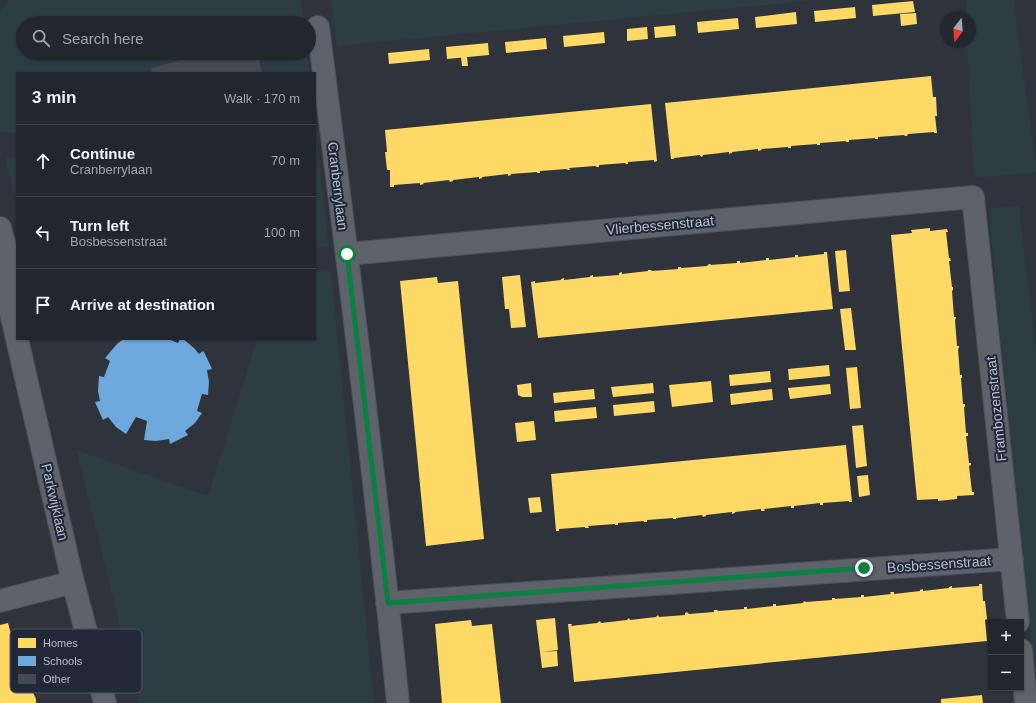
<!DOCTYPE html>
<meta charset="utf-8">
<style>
body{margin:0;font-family:Arial,sans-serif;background:#2e3239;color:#f1f3f6}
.controls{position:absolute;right:12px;bottom:12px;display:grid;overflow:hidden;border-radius:0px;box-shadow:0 1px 3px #0004}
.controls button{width:36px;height:36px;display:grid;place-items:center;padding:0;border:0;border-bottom:1px solid #3f4349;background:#22262d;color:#f1f3f6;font:20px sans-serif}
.compass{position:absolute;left:940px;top:12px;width:36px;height:36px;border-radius:50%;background:#22262d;box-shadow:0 1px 3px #0004;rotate:196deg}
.stop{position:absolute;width:12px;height:12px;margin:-9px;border:3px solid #0b8043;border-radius:50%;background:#fff}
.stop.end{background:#0b8043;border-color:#fff;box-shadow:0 1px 4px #0008}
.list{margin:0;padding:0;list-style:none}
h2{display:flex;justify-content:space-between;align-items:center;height:52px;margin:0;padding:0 16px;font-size:17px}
h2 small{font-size:13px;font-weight:400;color:#a2a5aa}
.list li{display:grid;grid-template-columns:26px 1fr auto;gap:12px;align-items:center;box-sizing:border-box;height:72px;padding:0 16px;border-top:1px solid #3f4349}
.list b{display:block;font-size:15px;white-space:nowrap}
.list p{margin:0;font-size:13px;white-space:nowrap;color:#a2a5aa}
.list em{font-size:13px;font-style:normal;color:#a2a5aa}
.icon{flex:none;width:22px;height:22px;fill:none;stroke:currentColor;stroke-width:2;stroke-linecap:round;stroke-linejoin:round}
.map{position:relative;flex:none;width:1036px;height:703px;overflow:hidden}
.search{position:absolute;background:#22262d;box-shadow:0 1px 3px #0004;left:16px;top:16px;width:300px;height:44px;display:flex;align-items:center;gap:10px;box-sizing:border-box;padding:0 14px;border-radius:22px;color:#a2a5aa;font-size:15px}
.panel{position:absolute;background:#22262d;box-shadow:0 1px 3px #0004;left:16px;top:72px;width:300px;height:268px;border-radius:0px}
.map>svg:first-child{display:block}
.green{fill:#2b3d42}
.homes{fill:#ffd966}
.schools{fill:#6fa8dc}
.building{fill:#454951}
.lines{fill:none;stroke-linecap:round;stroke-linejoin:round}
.minor-casing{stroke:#4c4f56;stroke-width:24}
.minor{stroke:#5e626a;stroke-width:22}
.route{stroke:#0b8043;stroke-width:5}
.labels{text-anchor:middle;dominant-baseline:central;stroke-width:4;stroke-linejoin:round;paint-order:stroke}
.street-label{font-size:14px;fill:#b9bfcc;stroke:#212837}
.key{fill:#212837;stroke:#4f5564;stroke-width:1}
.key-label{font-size:11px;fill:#b9bfcc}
</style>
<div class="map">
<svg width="1036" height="703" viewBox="0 0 1036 703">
<rect width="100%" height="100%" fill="#2e333c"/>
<path class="green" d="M 9,0 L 301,0 L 304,23 L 23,23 L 23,53 L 307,53 L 309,73 L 17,73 L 17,133 L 0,132 L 0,13 Z
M 331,0 L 817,0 L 337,46 Z
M 968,0 L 1014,0 L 1020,50 L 1036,164 L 1036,172 L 974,178 L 967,42 L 970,42 L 970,18 L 966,18 L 966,3 Z
M 315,125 L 329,247 L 315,247 Z
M 5,157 L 17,158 L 17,204 Z
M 1019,206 L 1036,350 L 1036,686 L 1018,528 L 989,216 L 991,208 Z
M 315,271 L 331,271 L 374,703 L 139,703 L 76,450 L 208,496 L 257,339 L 315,339 Z"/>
<path class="homes" d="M 913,1 L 915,12 L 873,16 L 872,5 Z
M 855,7 L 856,18 L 815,22 L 814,11 Z
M 796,12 L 797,24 L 756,28 L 755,17 Z
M 916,13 L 917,24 L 901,26 L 900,14 Z
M 738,18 L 739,29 L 698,33 L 697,22 Z
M 675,25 L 676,36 L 655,38 L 654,27 Z
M 647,27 L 648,39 L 627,41 L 627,29 Z
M 604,32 L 605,43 L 564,47 L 563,36 Z
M 546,38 L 547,49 L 506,53 L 505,42 Z
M 488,43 L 489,55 L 447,59 L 446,47 Z
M 429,49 L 430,60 L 389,64 L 388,53 Z
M 461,57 L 467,57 L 468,66 L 462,66 Z
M 931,76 L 933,97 L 936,97 L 937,116 L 935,116 L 937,133 L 934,133 L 934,132 L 908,134 L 907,136 L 905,136 L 904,135 L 878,137 L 878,139 L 875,139 L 875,138 L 849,140 L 849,142 L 846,142 L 846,141 L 820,143 L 820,145 L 817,145 L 817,144 L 791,146 L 791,148 L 788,148 L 788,147 L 761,149 L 762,150 L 758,151 L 758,149 L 732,152 L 732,153 L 729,154 L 729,152 L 703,155 L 703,156 L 701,157 L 700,155 L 674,158 L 674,159 L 671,159 L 665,103 Z
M 651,104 L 657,161 L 654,162 L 654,160 L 628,162 L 628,164 L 626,164 L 625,163 L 599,165 L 599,167 L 597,167 L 595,166 L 569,168 L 570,170 L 568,170 L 566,169 L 540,171 L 540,173 L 537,173 L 537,172 L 511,174 L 511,175 L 508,176 L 508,174 L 482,177 L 482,178 L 479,179 L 479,177 L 453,180 L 453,181 L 450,182 L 449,180 L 423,183 L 424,184 L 420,185 L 420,183 L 394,185 L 394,187 L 390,187 L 390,170 L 387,170 L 385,152 L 387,152 L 385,130 Z
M 930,228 L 930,231 L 947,229 L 948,232 L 946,232 L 949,258 L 950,258 L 951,261 L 949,261 L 952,287 L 953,287 L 953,290 L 952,291 L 954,317 L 956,317 L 956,318 L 955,320 L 957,346 L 959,346 L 959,348 L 958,349 L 960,375 L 962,375 L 962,378 L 961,378 L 963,404 L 965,404 L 965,407 L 964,407 L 966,433 L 968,433 L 968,436 L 966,436 L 969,463 L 971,463 L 971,465 L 969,466 L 972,492 L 974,492 L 974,495 L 957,496 L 957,499 L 938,501 L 938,499 L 917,500 L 891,235 L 912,233 L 911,230 Z
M 846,250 L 850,291 L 839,292 L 835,251 Z
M 824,252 L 827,252 L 833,309 L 538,338 L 531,282 L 535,281 L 535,283 L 561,280 L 561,279 L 564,278 L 564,280 L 590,277 L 590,276 L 593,275 L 593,277 L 619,275 L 619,273 L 622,272 L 622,274 L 648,271 L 648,270 L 651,270 L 652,271 L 678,269 L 678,267 L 681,267 L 681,268 L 707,266 L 709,264 L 711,264 L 710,265 L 737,263 L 737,261 L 740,261 L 740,263 L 766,260 L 766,258 L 769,258 L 769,260 L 795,257 L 795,255 L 798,255 L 798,257 L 824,254 Z
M 520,275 L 526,327 L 511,328 L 509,309 L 505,309 L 502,277 Z
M 437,277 L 438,283 L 458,281 L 484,539 L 426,546 L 400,281 Z
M 851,308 L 856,350 L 845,350 L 840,309 Z
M 829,365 L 830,376 L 789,380 L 788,369 Z
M 857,367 L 861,408 L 850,409 L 846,368 Z
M 770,371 L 771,382 L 730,386 L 729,375 Z
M 711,381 L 713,402 L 672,407 L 669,385 Z
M 531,383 L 532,397 L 522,397 L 518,395 L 517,385 Z
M 653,383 L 654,393 L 613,397 L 611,387 Z
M 830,384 L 831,394 L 790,399 L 788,388 Z
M 594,389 L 595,399 L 554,403 L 553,393 Z
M 772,389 L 773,400 L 731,405 L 730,394 Z
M 654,401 L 655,412 L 614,416 L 613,405 Z
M 596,407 L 597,418 L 555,422 L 554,411 Z
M 534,421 L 536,440 L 517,442 L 515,423 Z
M 863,425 L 867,466 L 856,468 L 852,426 Z
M 846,445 L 852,502 L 849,502 L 849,501 L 823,503 L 823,505 L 820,505 L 820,503 L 794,506 L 794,508 L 791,508 L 791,506 L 764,509 L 765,511 L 761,511 L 761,509 L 735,512 L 735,513 L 732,514 L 732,512 L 706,515 L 706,516 L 703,517 L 702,515 L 676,518 L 676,519 L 673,519 L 673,518 L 647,520 L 647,522 L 644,522 L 644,521 L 618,523 L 618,525 L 615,525 L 615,524 L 588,526 L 589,528 L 585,528 L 585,527 L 559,529 L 559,531 L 556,531 L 551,474 Z
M 868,475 L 870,495 L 859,497 L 857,476 Z
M 540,497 L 542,512 L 530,513 L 528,498 Z
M 979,584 L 982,584 L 983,601 L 985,601 L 987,619 L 985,620 L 987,641 L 574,682 L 568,624 L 572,624 L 571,626 L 597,623 L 600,621 L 601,623 L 627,620 L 629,618 L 630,620 L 656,617 L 658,615 L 659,617 L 685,615 L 685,613 L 687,612 L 689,614 L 714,612 L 714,610 L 717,610 L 718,611 L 744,609 L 744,607 L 747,607 L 747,609 L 773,606 L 773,604 L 776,604 L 776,606 L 803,603 L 804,601 L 806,602 L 832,600 L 832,598 L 835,598 L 835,599 L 861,597 L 861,595 L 864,595 L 864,597 L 891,594 L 890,592 L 894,592 L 894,594 L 920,591 L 920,590 L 923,589 L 923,591 L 949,588 L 949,587 L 952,586 L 952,588 L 979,586 Z
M 555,618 L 558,650 L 542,652 L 557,651 L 558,666 L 542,668 L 536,620 Z
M 471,620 L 472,626 L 492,624 L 501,703 L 442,703 L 435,624 Z
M 8,623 L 11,634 L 15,633 L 22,647 L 23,663 L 19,664 L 21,675 L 24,685 L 29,684 L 36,699 L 36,703 L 0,703 L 0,625 Z
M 982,695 L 983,703 L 941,703 L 941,699 Z"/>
<path class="schools" d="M 121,339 L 168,339 L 178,343 L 180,339 L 183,339 L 194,348 L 199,354 L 203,351 L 205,354 L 212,369 L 207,370 L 209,382 L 208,395 L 202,394 L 197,411 L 202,413 L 195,423 L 185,431 L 188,435 L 170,444 L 169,439 L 156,441 L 144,440 L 147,421 L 136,417 L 126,434 L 116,427 L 108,417 L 103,420 L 95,402 L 100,401 L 98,391 L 99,376 L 104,377 L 110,361 L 105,358 L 117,344 L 122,340 Z"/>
<path class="building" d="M 208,53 L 257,53 L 262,73 L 152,73 L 151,68 Z"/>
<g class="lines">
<g class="minor-casing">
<path id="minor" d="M 318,27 C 347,252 375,477 398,703
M 0,228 L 5,246 L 8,300 L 73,582 L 105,703
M 347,254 L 973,197 L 1018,622
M 0,601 L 73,582
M 387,603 L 1012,559
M 1021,650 L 1026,703"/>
</g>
<use href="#minor" class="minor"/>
</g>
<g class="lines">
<path class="route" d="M 347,254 L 388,603 L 864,568"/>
</g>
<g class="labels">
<g class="street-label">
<text transform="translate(338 186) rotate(83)">Cranberrylaan</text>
<text transform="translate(660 225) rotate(-5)">Vlierbessenstraat</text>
<text transform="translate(996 409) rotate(-96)">Frambozenstraat</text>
<text transform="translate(55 502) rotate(77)">Parkwijklaan</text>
<text transform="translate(939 564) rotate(-4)">Bosbessenstraat</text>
</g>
</g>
<rect x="10" y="629" width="132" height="64" rx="6" class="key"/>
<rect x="18" y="638" width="18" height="10" fill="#ffd966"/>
<rect x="18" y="656" width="18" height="10" fill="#6fa8dc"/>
<rect x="18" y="674" width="18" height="10" fill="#454951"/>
<g class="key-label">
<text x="43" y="647">Homes</text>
<text x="43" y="665">Schools</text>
<text x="43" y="683">Other</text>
</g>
</svg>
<div class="controls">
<button>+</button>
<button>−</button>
</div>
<svg class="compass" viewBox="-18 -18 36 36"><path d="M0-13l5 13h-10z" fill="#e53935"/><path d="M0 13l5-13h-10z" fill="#a2a5aa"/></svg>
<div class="stop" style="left:347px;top:254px"></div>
<div class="stop end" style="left:864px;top:568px"></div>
<div class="search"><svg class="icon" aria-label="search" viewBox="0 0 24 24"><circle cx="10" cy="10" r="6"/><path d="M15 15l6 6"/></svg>Search here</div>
<section class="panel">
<h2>3 min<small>Walk · 170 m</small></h2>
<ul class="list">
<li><svg class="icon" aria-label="ahead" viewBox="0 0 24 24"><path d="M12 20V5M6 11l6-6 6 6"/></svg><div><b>Continue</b><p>Cranberrylaan</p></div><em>70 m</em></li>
<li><svg class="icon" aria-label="left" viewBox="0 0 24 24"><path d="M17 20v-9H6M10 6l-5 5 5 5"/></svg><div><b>Turn left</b><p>Bosbessenstraat</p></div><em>100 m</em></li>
<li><svg class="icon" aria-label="arrive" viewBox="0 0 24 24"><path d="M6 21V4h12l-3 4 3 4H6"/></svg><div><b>Arrive at destination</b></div></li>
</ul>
</section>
</div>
